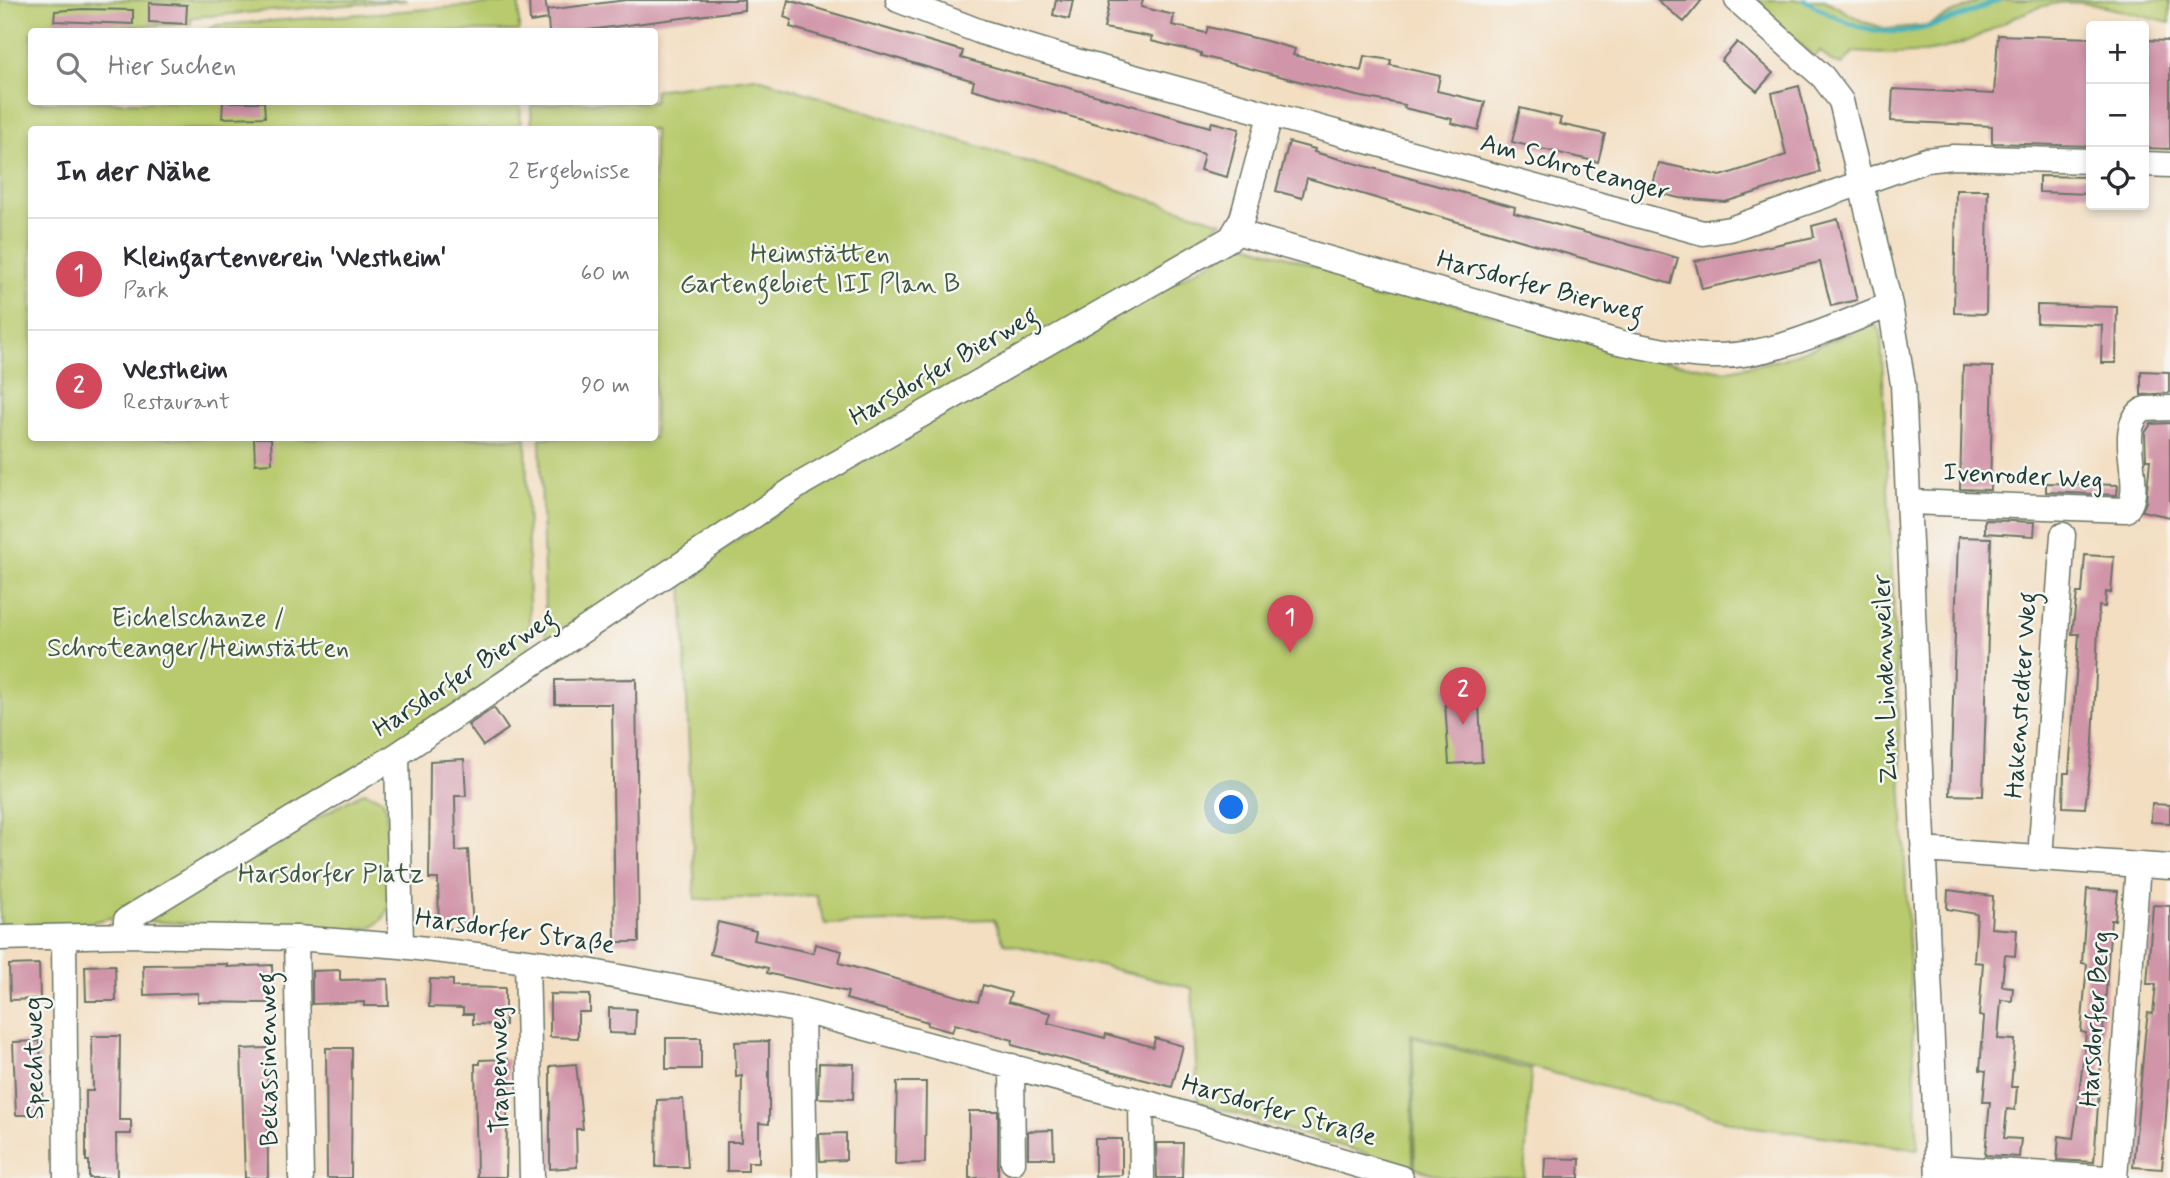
<!DOCTYPE html>
<html lang="de">
<meta charset="utf-8">
<style>
body{margin:0;font-family:Mynerve,sans-serif;background:#f7f7f7;color:#2b2b33}
.controls{position:absolute;right:21px;top:21px;display:grid;overflow:hidden;border-radius:7px;box-shadow:0 4px 10px #0003}
.controls button{width:63px;height:63px;display:grid;place-items:center;padding:0;border:0;border-bottom:2px solid #e1e1e2;background:#fff;color:#2b2b33;font:35px sans-serif}
.you{position:absolute;left:1232px;top:808px;width:24px;height:24px;margin:-18px;border:5px solid #fff;border-radius:50%;background:#1a73e8;box-shadow:0 0 0 10px #1a73e833}
.badge{display:grid;place-items:center;width:46px;height:46px;border-radius:50%;background:#d1495b;color:#fff;font-size:23px;font-weight:700}
.pin{position:absolute;translate:-50% -58px;filter:drop-shadow(0 2px 4px #0008)}
.pin::after{content:'';position:absolute;top:37px;width:24px;height:21px;background:inherit;clip-path:polygon(0 0,100% 0,50% 100%)}
.list{margin:0;padding:0;list-style:none}
h2{display:flex;justify-content:space-between;align-items:center;height:91px;margin:0;padding:0 28px;font-size:30px}
h2 small{font-size:23px;font-weight:400;color:#7c7c81}
.list li{display:grid;grid-template-columns:46px 1fr auto;gap:21px;align-items:center;box-sizing:border-box;height:112px;padding:0 28px;border-top:2px solid #e1e1e2}
.list b{display:block;font-size:26px;white-space:nowrap}
.list p{margin:0;font-size:23px;white-space:nowrap;color:#7c7c81}
.list em{font-size:23px;font-style:normal;color:#7c7c81}
.icon{flex:none;width:38px;height:38px;fill:none;stroke:currentColor;stroke-width:2;stroke-linecap:round;stroke-linejoin:round}
.map{position:relative;flex:none;width:2170px;height:1178px;overflow:hidden}
.search{position:absolute;background:#fff;box-shadow:0 4px 10px #0003;left:28px;top:28px;width:630px;height:77px;display:flex;align-items:center;gap:18px;box-sizing:border-box;padding:0 24px;border-radius:7px;color:#7c7c81;font-size:26px}
.panel{position:absolute;background:#fff;box-shadow:0 4px 10px #0003;left:28px;top:126px;width:630px;height:315px;border-radius:7px}
.map>svg:first-child{display:block}
.green{fill:#b8ca6d;stroke:#6c8450;stroke-width:2}
.lines{fill:none;stroke-linecap:round;stroke-linejoin:round}
.stream{stroke:#3fb0b7;stroke-width:5}
.building{fill:#d195a9}
.minor-casing{stroke:#697565;stroke-width:27}
.minor{stroke:#fff;stroke-width:24}
.labels{text-anchor:middle;dominant-baseline:central;stroke-width:5;stroke-linejoin:round;paint-order:stroke}
.street-label{font-size:26px;fill:#1f3d34;stroke:#f6f6f2}
.park-label{font-size:26px;fill:#3e593f;stroke:#f6f6f2}
</style>
<div class="map">
<svg width="2170" height="1178" viewBox="0 0 2170 1178">
<rect width="100%" height="100%" fill="#f6f6f2"/>
<filter id="ink" filterUnits="userSpaceOnUse"><feTurbulence type="fractalNoise" baseFrequency=".0143" numOctaves="2"/><feDisplacementMap in="SourceGraphic" scale="14" xChannelSelector="R" yChannelSelector="G"/><feConvolveMatrix kernelMatrix="1 2 1 2 8 2 1 2 1" color-interpolation-filters="sRGB"/></filter>
<filter id="wash" filterUnits="userSpaceOnUse"><feTurbulence type="fractalNoise" baseFrequency=".00686" numOctaves="4" result="noise"/><feDisplacementMap in="SourceGraphic" scale="28" xChannelSelector="R" yChannelSelector="G"/><feGaussianBlur stdDeviation="1.57" result="paint"/><feColorMatrix in="noise" values="0 0 0 0 0 0 0 0 0 0 0 0 0 0 0 0 0 1.4 0 .05"/><feComposite in="paint" operator="in"/></filter>
<g filter="url(#wash)">
<rect width="100%" height="100%" fill="#f3dec1"/>
<path class="green" d="M 0,0 L 408,0 L 195,17 L 191,18 L 191,24 L 186,24 L 118,27 L 54,23 L 54,31 L 32,32 L 32,102 L 520,102 L 521,129 L 32,130 L 32,438 L 526,438 L 530,659 L 113,917 L 80,925 L 0,925 Z
M 1753,0 L 1825,0 L 1864,22 L 1887,29 L 1928,25 L 1981,0 L 2170,0 L 2170,23 C 2135,15 2095,0 2059,3 C 2026,7 2000,27 1970,40 C 1932,56 1893,55 1853,52 L 1842,65 L 1832,62 L 1820,51 L 1814,57 Z
M 519,2 L 519,31 L 204,31 L 218,25 Z
M 755,77 L 1222,222 L 1144,275 L 546,647 L 540,438 L 654,438 L 654,130 L 532,129 L 531,106 L 566,102 L 654,102 L 655,90 Z
M 1244,243 L 1368,283 L 1371,298 L 1382,299 L 1394,287 L 1654,360 L 1725,371 L 1783,359 L 1875,324 L 1881,332 L 1918,1149 L 1747,1126 L 1411,1034 L 1413,1168 L 1198,1102 L 1192,988 L 1004,943 L 994,919 L 825,924 L 816,895 L 695,900 L 682,577 L 809,491 Z
M 364,792 L 382,799 L 386,808 L 389,905 C 385,922 373,929 357,929 L 356,934 L 148,921 L 149,912 Z
M 1413,1037 L 1531,1070 L 1524,1178 L 1445,1178 L 1415,1168 Z"/>
<g class="lines">
<path class="stream" d="M 1805,0 C 1884,50 1920,34 1999,0"/>
</g>
<g id="blocks">
<path class="building" d="M 529,0 L 545,0 L 548,18 L 547,10 L 626,0 L 744,0 L 744,10 L 573,32 L 549,32 L 548,19 L 530,22 Z
M 788,0 L 963,51 L 961,58 L 1210,127 L 1212,122 L 1239,129 L 1227,177 L 1200,170 L 1204,154 L 972,89 L 974,81 L 790,27 L 792,20 L 784,17 Z
M 1056,0 L 1073,0 L 1069,19 L 1053,15 Z
M 1110,0 L 1143,0 L 1141,7 L 1174,15 L 1172,25 L 1206,33 L 1208,27 L 1263,40 L 1295,49 L 1293,55 L 1361,71 L 1364,56 L 1391,60 L 1390,65 L 1440,76 L 1437,91 L 1485,102 L 1478,130 L 1451,123 L 1452,119 L 1404,108 L 1405,105 L 1357,96 L 1201,56 L 1201,53 L 1151,41 L 1152,37 L 1104,28 Z
M 1657,0 L 1702,0 L 1684,22 Z
M 149,3 L 187,5 L 186,24 L 149,22 Z
M 83,9 L 133,10 L 133,24 L 54,21 L 55,11 Z
M 1998,35 L 2091,38 L 2091,146 L 1992,143 L 1992,126 L 1891,121 L 1893,89 L 1994,94 Z
M 2144,40 L 2170,41 L 2170,149 L 2144,148 Z
M 1737,42 L 1773,73 L 1757,91 L 1721,61 Z
M 1799,86 L 1820,172 L 1725,202 L 1679,198 L 1651,191 L 1659,163 L 1721,176 L 1786,155 L 1772,93 Z
M 223,102 L 264,102 L 265,117 L 222,118 Z
M 1520,108 L 1561,118 L 1559,124 L 1605,134 L 1598,162 L 1512,142 Z
M 1289,142 L 1315,149 L 1314,152 L 1515,207 L 1514,213 L 1678,258 L 1671,284 L 1307,178 L 1302,198 L 1276,191 Z
M 2039,176 L 2089,177 L 2089,194 L 2039,192 Z
M 1956,190 L 1988,190 L 1986,314 L 1954,313 Z
M 1838,219 L 1857,300 L 1831,306 L 1820,262 L 1702,289 L 1695,261 L 1814,237 L 1812,226 Z
M 2037,305 L 2117,307 L 2116,363 L 2101,363 L 2102,325 L 2037,323 Z
M 1963,366 L 1993,367 L 1990,490 L 1960,489 Z
M 2141,371 L 2169,372 L 2169,393 L 2141,395 Z
M 2170,423 L 2170,517 L 2142,511 L 2146,502 L 2150,460 L 2146,460 L 2145,433 L 2151,424 Z
M 254,438 L 271,438 L 272,463 L 255,464 Z
M 2046,483 L 2118,485 L 2117,495 L 2046,492 Z
M 1985,520 L 2035,522 L 2034,536 L 1985,533 Z
M 1958,537 L 1991,538 L 1983,796 L 1950,795 Z
M 2085,555 L 2114,557 L 2111,593 L 2106,592 L 2105,607 L 2099,606 L 2093,742 L 2085,808 L 2063,807 L 2064,773 L 2069,773 L 2079,634 L 2072,634 L 2077,593 L 2082,593 Z
M 636,679 L 639,942 L 615,942 L 612,704 L 555,704 L 555,680 Z
M 1478,685 L 1482,762 L 1449,764 L 1444,687 Z
M 494,708 L 508,729 L 483,746 L 468,725 Z
M 464,759 L 466,796 L 455,796 L 456,851 L 468,850 L 473,928 L 439,929 L 438,879 L 429,879 L 430,761 Z
M 2152,804 L 2170,805 L 2170,823 L 2151,822 Z
M 2087,889 L 2118,891 L 2115,920 L 2111,920 L 2094,1162 L 2057,1160 L 2059,1136 L 2073,1138 L 2079,1096 L 2086,1033 L 2081,1032 L 2087,964 L 2082,963 Z
M 1948,890 L 1993,896 L 1991,928 L 2017,930 L 2015,956 L 2005,955 L 2002,986 L 2013,987 L 2012,1001 L 2001,1000 L 1998,1039 L 2015,1040 L 2011,1087 L 2017,1087 L 2015,1110 L 2007,1109 L 2004,1138 L 2021,1139 L 2019,1157 L 1985,1155 L 1990,1102 L 1983,1102 L 1986,1071 L 1980,1070 L 1984,1017 L 1979,1016 L 1983,963 L 1974,962 L 1977,914 L 1947,909 Z
M 2153,905 L 2170,906 L 2170,1062 L 2162,1169 L 2133,1167 L 2145,1035 L 2148,1013 L 2153,1014 L 2156,984 L 2147,984 Z
M 718,922 L 756,931 L 754,940 L 813,953 L 815,944 L 842,951 L 839,963 L 978,1002 L 983,985 L 1011,993 L 1008,1002 L 1051,1013 L 1048,1023 L 1105,1038 L 1106,1034 L 1153,1047 L 1155,1038 L 1183,1046 L 1172,1087 L 1012,1045 L 1013,1040 L 955,1024 L 952,1032 L 927,1025 L 928,1022 L 846,999 L 848,992 L 767,973 L 768,968 L 710,954 Z
M 39,964 L 40,999 L 10,1000 L 9,965 Z
M 227,964 L 227,967 L 272,965 L 273,1003 L 198,1002 L 198,993 L 144,995 L 143,965 Z
M 115,965 L 116,1001 L 86,1001 L 85,966 Z
M 340,970 L 340,980 L 388,979 L 389,1006 L 364,1006 L 364,1002 L 312,1004 L 312,971 Z
M 430,979 L 453,980 L 453,987 L 505,988 L 505,1025 L 473,1024 L 473,1014 L 463,1014 L 463,1008 L 429,1007 Z
M 550,994 L 590,995 L 590,1012 L 578,1012 L 578,1038 L 550,1037 Z
M 609,1008 L 636,1009 L 635,1034 L 609,1033 Z
M 92,1036 L 120,1036 L 119,1120 L 131,1120 L 131,1134 L 116,1134 L 117,1178 L 89,1178 L 89,1161 L 86,1161 L 86,1091 L 93,1091 Z
M 666,1038 L 701,1038 L 701,1069 L 666,1069 Z
M 40,1041 L 43,1115 L 16,1115 L 13,1042 Z
M 769,1041 L 769,1124 L 759,1123 L 759,1162 L 748,1162 L 748,1171 L 727,1171 L 727,1142 L 741,1142 L 742,1076 L 736,1077 L 735,1042 Z
M 267,1048 L 268,1178 L 245,1178 L 241,1049 Z
M 326,1048 L 352,1048 L 351,1178 L 327,1178 Z
M 508,1059 L 506,1177 L 477,1177 L 475,1064 L 480,1064 L 480,1060 Z
M 819,1063 L 854,1064 L 853,1099 L 818,1098 Z
M 576,1064 L 583,1129 L 576,1129 L 577,1167 L 550,1169 L 550,1066 Z
M 897,1082 L 926,1082 L 925,1163 L 895,1164 Z
M 683,1099 L 688,1167 L 656,1167 L 657,1100 Z
M 969,1111 L 998,1111 L 998,1178 L 969,1178 Z
M 1053,1130 L 1054,1158 L 1028,1158 L 1028,1131 Z
M 846,1133 L 846,1160 L 820,1161 L 819,1134 Z
M 1095,1139 L 1122,1139 L 1122,1175 L 1095,1176 Z
M 1156,1143 L 1183,1143 L 1182,1178 L 1157,1178 Z
M 1545,1158 L 1580,1159 L 1579,1178 L 1544,1178 Z"/>
</g>
</g>
<g filter="url(#ink)">
<use href="#blocks" fill-opacity="0" stroke="#697565" stroke-width="2"/>
<g class="lines">
<g class="minor-casing">
<path id="minor" d="M 898,0 L 981,32 L 1076,61 L 1703,233 L 1730,229 L 1926,160 L 1953,157 L 2091,161
M 1737,0 L 1823,77 L 1841,101 L 1890,305 L 1903,384 L 1938,1178
M 2144,164 L 2170,165
M 1236,232 L 1618,342 C 1651,348 1686,357 1720,356 C 1778,355 1836,325 1890,305
M 1909,502 L 2126,510 C 2148,488 2111,427 2145,409 L 2170,408
M 397,755 L 401,946
M 1923,850 L 2170,867
M 2040,858 L 2063,535
M 126,935 L 126,920 L 397,755 L 804,482 L 1231,238 L 1242,219 L 1270,116
M 0,938 L 126,935 L 296,938 L 401,946 L 544,963 L 802,1011 L 1141,1101 L 1401,1178
M 64,938 L 66,1178
M 296,938 L 301,1178
M 527,961 L 532,1178
M 802,1011 L 805,1178
M 1012,1066 L 1013,1162
M 1141,1101 L 1142,1178
M 1938,1167 L 2107,1178
M 2115,1178 L 2138,865"/>
</g>
<use href="#minor" class="minor"/>
</g>
</g>
<g class="labels">
<g class="street-label">
<text transform="translate(1575 168) rotate(15)">Am Schroteanger</text>
<text transform="translate(1540 287) rotate(15)">Harsdorfer Bierweg</text>
<text transform="translate(944 367) rotate(-30)">Harsdorfer Bierweg</text>
<text transform="translate(2023 477) rotate(3)">Ivenroder Weg</text>
<text transform="translate(465 674) rotate(-33)">Harsdorfer Bierweg</text>
<text transform="translate(1886 679) rotate(-92)">Zum Lindenweiler</text>
<text transform="translate(2022 695) rotate(-86)">Hakenstedter Weg</text>
<text transform="translate(515 932) rotate(8)">Harsdorfer Straße</text>
<text transform="translate(2096 1019) rotate(-86)">Harsdorfer Berg</text>
<text transform="translate(35 1058) rotate(-91)">Spechtweg</text>
<text transform="translate(269 1059) rotate(-91)">Bekassinenweg</text>
<text transform="translate(500 1070) rotate(-91)">Trappenweg</text>
<text transform="translate(1279 1111) rotate(16)">Harsdorfer Straße</text>
</g>
<g class="park-label">
<text x="820" y="255">Heimstätten<tspan x="820" dy="30">Gartengebiet III Plan B</tspan></text>
<text x="198" y="619">Eichelschanze /<tspan x="198" dy="30">Schroteanger/Heimstätten</tspan></text>
<text x="331" y="875">Harsdorfer Platz</text>
</g>
</g>
</svg>
<div class="controls">
<button>+</button>
<button>−</button>
<button><svg class="icon" aria-label="locate" viewBox="0 0 24 24"><circle cx="12" cy="12" r="6"/><path d="M12 2v4M12 18v4M2 12h4M18 12h4"/></svg></button>
</div>
<div class="you"></div>
<div class="pin badge" style="left:1290px;top:653px">1</div>
<div class="pin badge" style="left:1463px;top:725px">2</div>
<div class="search"><svg class="icon" aria-label="search" viewBox="0 0 24 24"><circle cx="10" cy="10" r="6"/><path d="M15 15l6 6"/></svg>Hier suchen</div>
<section class="panel">
<h2>In der Nähe<small>2 Ergebnisse</small></h2>
<ul class="list">
<li><span class="badge">1</span><div><b>Kleingartenverein 'Westheim'</b><p>Park</p></div><em>60 m</em></li>
<li><span class="badge">2</span><div><b>Westheim</b><p>Restaurant</p></div><em>90 m</em></li>
</ul>
</section>
</div>
